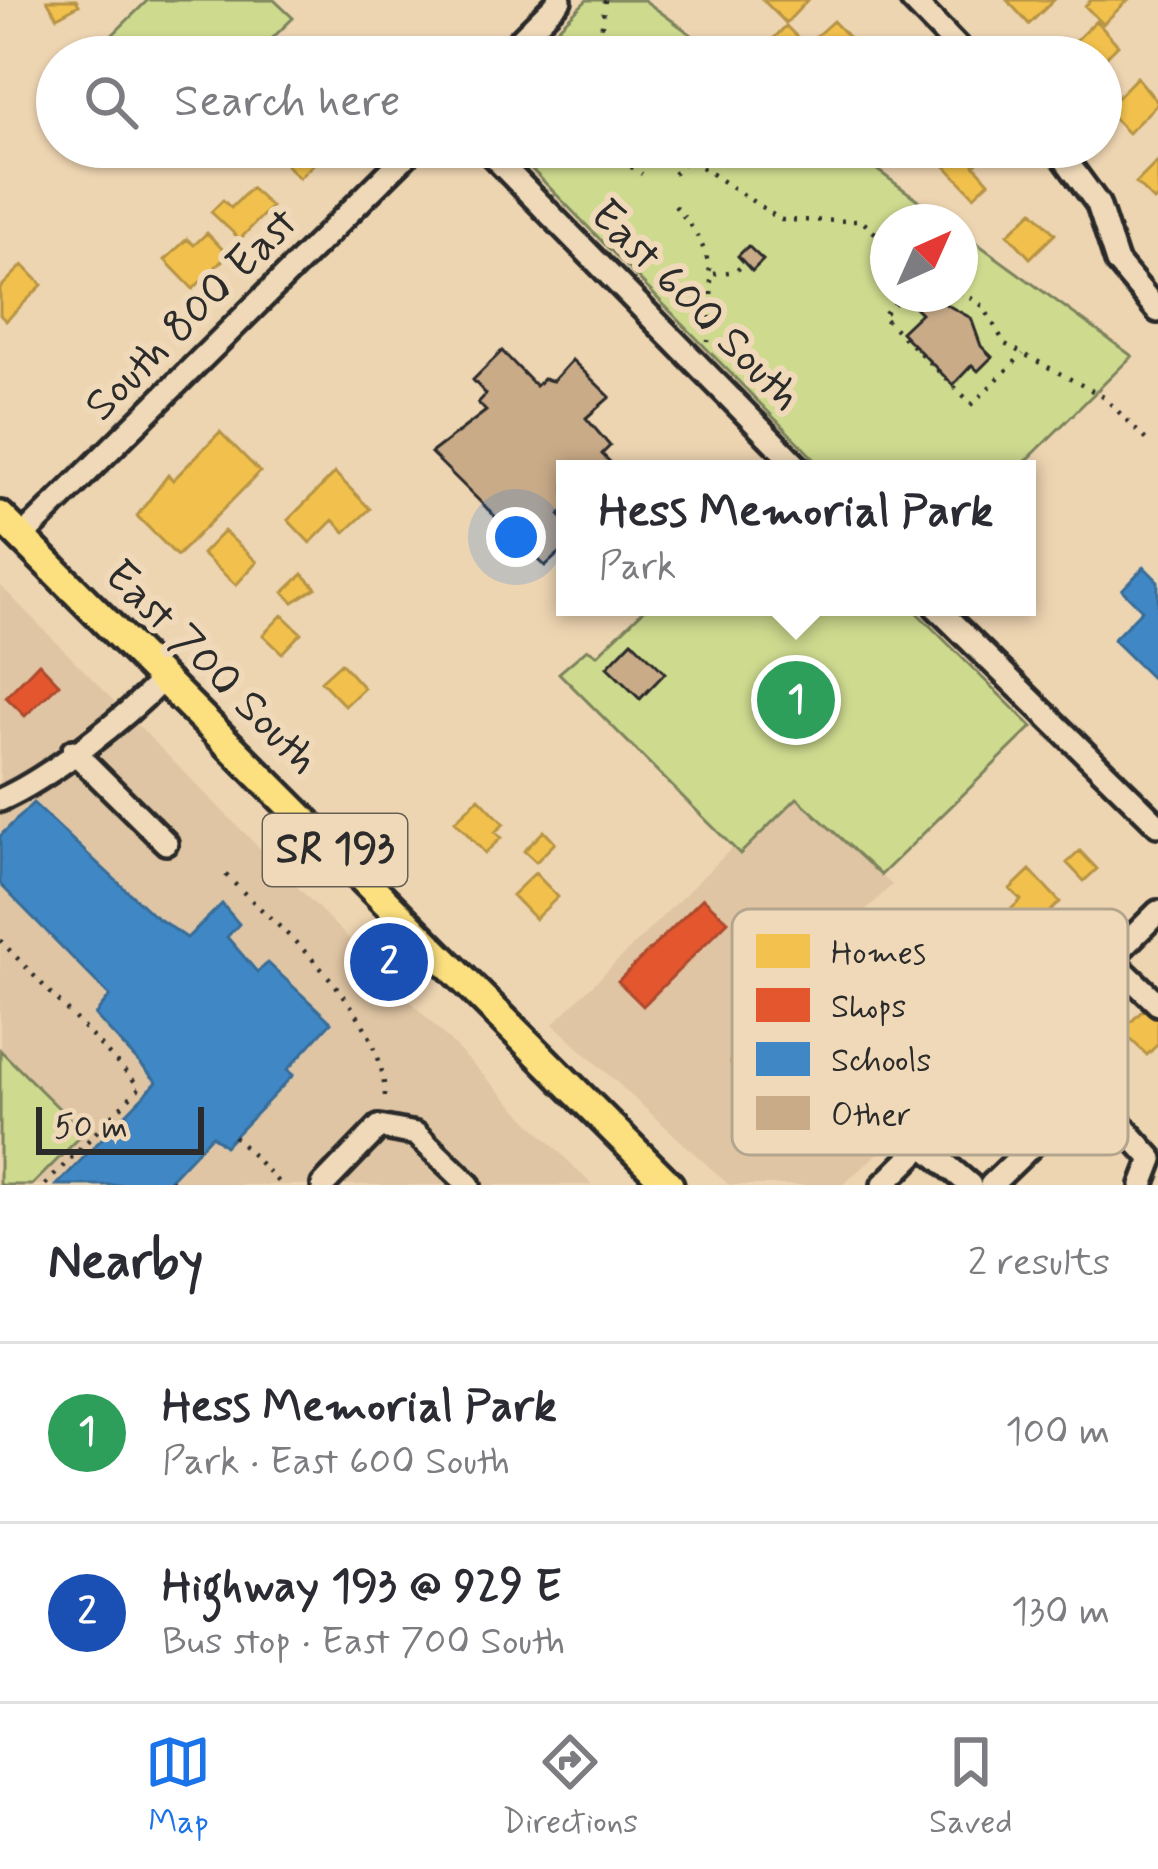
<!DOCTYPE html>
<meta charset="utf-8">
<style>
body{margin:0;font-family:Mynerve,sans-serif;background:#f7f7f7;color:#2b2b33}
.compass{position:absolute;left:870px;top:204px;width:108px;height:108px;border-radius:50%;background:#fff;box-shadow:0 3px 9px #0004;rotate:45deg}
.scale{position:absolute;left:36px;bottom:30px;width:168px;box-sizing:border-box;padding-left:12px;border:6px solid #2b2b2b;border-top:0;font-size:33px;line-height:42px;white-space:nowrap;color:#2b2b2b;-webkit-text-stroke:9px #efd9b8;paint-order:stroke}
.you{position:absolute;left:516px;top:537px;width:42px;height:42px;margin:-30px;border:9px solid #fff;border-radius:50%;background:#1a73e8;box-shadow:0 0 0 18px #1a73e833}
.badge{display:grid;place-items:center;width:78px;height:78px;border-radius:50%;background:#1a73e8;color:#fff;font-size:39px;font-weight:700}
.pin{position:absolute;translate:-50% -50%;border:6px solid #fff;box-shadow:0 3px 12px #0006}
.popup{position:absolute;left:556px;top:460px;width:480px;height:156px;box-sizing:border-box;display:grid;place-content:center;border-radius:0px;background:#fff;filter:drop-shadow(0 3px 9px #0005);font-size:39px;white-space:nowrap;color:#7c7c81}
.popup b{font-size:45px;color:#2b2b33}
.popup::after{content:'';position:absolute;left:50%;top:100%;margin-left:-24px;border:24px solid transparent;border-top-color:#fff}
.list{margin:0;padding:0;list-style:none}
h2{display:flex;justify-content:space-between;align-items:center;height:156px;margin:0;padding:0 48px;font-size:51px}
h2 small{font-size:39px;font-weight:400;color:#7c7c81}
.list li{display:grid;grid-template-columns:78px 1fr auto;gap:36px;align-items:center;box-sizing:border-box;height:180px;padding:0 48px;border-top:3px solid #e1e1e2}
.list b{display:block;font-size:45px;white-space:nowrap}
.list p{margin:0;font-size:39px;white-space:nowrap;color:#7c7c81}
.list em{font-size:39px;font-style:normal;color:#7c7c81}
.icon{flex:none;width:66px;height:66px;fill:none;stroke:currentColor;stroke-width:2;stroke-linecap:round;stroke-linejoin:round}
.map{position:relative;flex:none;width:1158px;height:1185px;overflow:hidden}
.search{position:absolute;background:#fff;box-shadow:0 3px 9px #0004;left:36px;right:36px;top:36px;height:132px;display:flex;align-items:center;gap:30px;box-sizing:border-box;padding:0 42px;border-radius:66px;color:#7c7c81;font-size:45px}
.sheet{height:516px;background:#fff}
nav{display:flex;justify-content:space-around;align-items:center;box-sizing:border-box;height:168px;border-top:3px solid #e1e1e2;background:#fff;font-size:33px;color:#7c7c81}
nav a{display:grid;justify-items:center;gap:6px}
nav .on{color:#1a73e8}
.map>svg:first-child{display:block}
.built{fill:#dfc5a3}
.green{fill:#cedb8f;stroke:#7c835d;stroke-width:3}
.homes{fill:#f2c14e;stroke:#b69444;stroke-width:3}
.shops{fill:#e4572e;stroke:#ac4a2d;stroke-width:3}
.schools{fill:#3f88c5;stroke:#396c97;stroke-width:3}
.building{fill:#c9ab88;stroke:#2b2b2b;stroke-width:3}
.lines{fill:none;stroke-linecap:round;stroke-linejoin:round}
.minor-casing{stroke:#2b2b2b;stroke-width:30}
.major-casing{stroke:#2b2b2b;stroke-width:36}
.path{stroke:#2b2b2b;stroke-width:4.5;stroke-dasharray:3 9;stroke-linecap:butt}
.minor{stroke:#efd9b8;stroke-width:21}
.major{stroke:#fce080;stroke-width:27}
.labels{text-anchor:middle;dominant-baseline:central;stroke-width:12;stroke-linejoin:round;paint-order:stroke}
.shield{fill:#efd9b8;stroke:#665f55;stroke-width:3}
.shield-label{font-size:42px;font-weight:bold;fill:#2b2b2b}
.street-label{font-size:45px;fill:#2b2b2b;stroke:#efd9b8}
.key{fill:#efd9b8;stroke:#b4a58e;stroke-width:3}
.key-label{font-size:33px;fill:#2b2b2b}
</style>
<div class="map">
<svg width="1158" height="1185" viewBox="0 0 1158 1185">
<rect width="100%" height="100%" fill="#eed5b2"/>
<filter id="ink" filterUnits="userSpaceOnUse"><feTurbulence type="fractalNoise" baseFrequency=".00833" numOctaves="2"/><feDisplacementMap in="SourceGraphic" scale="24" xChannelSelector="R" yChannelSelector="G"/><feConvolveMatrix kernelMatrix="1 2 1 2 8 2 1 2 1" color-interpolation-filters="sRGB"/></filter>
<g filter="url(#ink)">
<path class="built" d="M 0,585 L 108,695 L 592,1185 L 0,1185 Z
M 797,797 L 892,885 L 801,973 L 928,1109 L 842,1185 L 729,1185 L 553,1024 L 733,847 L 741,853 Z"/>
<path class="green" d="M 148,0 L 274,0 L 293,18 L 253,57 L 90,57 Z
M 587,0 L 644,0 L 722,57 L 528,57 Z
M 510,147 L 846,147 L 948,222 L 888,222 L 888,294 L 960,294 L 960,231 L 1132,356 L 1018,469 L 824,469 Z
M 647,607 L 911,607 L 1032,727 L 881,875 L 797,798 L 740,854 L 559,673 L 587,649 L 597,655 Z
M 0,1050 L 84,1133 L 32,1185 L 0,1185 Z"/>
<path class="homes" d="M 47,0 L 76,0 L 79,5 L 57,17 Z
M 763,0 L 808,0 L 786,23 Z
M 1007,0 L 1054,0 L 1029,24 Z
M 1091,0 L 1128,0 L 1103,24 L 1085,6 Z
M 833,21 L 857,46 L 850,53 L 854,57 L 828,57 L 812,40 Z
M 1096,21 L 1118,45 L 1101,62 L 1101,57 L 1067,57 L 1063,53 Z
M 786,26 L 797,37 L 779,55 L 768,44 Z
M 1137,77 L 1158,103 L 1128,133 L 1105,110 Z
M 269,147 L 325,147 L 328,150 L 299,178 Z
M 943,147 L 971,147 L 982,158 L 974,165 L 989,182 L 974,196 L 935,155 Z
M 1158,161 L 1158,197 L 1154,201 L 1136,183 Z
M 251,188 L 271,207 L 240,239 L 211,212 L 223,200 L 231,208 Z
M 1033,211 L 1055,234 L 1030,258 L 1008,234 Z
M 207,233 L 228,255 L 193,289 L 165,260 L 187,239 L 194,245 Z
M 23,265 L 42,285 L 6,321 L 0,315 L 0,288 Z
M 220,432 L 260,472 L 177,556 L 137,516 L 168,475 L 173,480 Z
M 335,473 L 370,509 L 345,532 L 333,520 L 310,543 L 288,520 Z
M 224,531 L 257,562 L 236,585 L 202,554 Z
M 303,574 L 316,588 L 293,602 L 284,592 Z
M 282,615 L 301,633 L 282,653 L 263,635 Z
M 341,663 L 364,688 L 345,706 L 321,681 Z
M 479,798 L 504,824 L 495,832 L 501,838 L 485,853 L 455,821 Z
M 544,831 L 555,843 L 536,862 L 524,851 Z
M 1080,851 L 1097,869 L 1084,881 L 1067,863 Z
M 1030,870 L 1060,902 L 1030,931 L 1010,910 L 1021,900 L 1010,889 Z
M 535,873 L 558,897 L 535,919 L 512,895 Z
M 996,921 L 1017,940 L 999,960 L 978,940 Z
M 941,965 L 973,996 L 954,1015 L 922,984 Z
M 1151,1002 L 1158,1009 L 1158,1044 L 1147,1055 L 1122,1031 Z"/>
<path class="shops" d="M 39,663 L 59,684 L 25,716 L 6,697 Z
M 703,898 L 728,921 L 643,1006 L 618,981 Z
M 777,1015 L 842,1082 L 798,1128 L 731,1062 Z"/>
<path class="schools" d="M 1144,567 L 1158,581 L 1158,684 L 1113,640 L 1142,610 L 1122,590 Z
M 33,803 L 153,915 L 187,938 L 222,904 L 239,924 L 227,937 L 257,972 L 268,963 L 331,1022 L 287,1070 L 293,1075 L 225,1146 L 212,1135 L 165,1185 L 57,1185 L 157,1082 L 95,1015 L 110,996 L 0,884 L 0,836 Z"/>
<path class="building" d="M 748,246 L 763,260 L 752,271 L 738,256 Z
M 927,294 L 971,318 L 981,346 L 992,357 L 978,371 L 972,365 L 953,385 L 901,332 L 921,313 L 914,306 Z
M 502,351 L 536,386 L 543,379 L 553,381 L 572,360 L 610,397 L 586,418 L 610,446 L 602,454 L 617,469 L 565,469 L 565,509 L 559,515 L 565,521 L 565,548 L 545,566 L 431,453 L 486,411 L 478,403 L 486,394 L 473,380 Z
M 632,641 L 665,673 L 640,699 L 607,667 Z"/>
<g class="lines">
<g class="minor-casing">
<path id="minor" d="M 912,0 L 967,57
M 503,57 L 560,0
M 484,147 L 800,469
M 1056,147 L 1098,204 L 1117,262 L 1158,311
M 22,537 L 415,147
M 936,607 L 1158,825
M 73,751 L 166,843
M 0,800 C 50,778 124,719 163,679
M 1111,959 L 1158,1004
M 1090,1090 L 1152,1159 L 1142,1185
M 923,1145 L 970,1185
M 323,1185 L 379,1127 L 416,1134 L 469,1185
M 883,1185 L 1158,912
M 991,1185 L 1114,1066 L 1064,1006"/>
</g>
<g class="major-casing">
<path id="major" d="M 0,516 L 669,1185"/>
</g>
<path class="path" d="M 605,0 L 599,50 L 608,57
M 554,147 L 591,163 L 621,160 L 632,147
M 671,147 L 781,220 L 862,221 L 888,245
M 621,160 L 642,174
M 674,174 L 686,160
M 675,206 C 718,255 713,281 708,342
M 714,274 L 736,271 L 745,263
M 960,291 L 983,306 L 1005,344 L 1104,397 L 1150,444
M 904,294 L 882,316 L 972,404 L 1023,354
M 226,875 C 285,936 383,1007 385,1097
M 0,940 L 140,1087 L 45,1185
M 234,1136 L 281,1185
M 170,1180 L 175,1185"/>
<use href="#minor" class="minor"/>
<use href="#major" class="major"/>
</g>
</g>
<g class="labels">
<rect class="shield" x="263" y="814" width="144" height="72" rx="9"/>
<g class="shield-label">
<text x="335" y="850">SR 193</text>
</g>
<g class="street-label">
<text transform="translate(695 306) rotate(45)">East 600 South</text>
<text transform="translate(192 315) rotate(-45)">South 800 East</text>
<text transform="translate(211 668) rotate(45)">East 700 South</text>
</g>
</g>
<rect x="732" y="909" width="396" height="246" rx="18" class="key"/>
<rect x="756" y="934" width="54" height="34" fill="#f2c14e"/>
<rect x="756" y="988" width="54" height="34" fill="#e4572e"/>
<rect x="756" y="1042" width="54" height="34" fill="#3f88c5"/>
<rect x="756" y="1096" width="54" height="34" fill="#c9ab88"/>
<g class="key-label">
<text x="831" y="963">Homes</text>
<text x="831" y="1017">Shops</text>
<text x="831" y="1071">Schools</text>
<text x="831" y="1125">Other</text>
</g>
</svg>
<svg class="compass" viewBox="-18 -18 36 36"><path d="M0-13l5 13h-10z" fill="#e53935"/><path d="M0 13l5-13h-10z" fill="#7c7c81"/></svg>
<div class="scale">50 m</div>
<div class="you"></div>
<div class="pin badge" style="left:796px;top:700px;background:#2e9e5b">1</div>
<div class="popup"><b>Hess Memorial Park</b>Park</div>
<div class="pin badge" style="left:389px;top:962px;background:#1a4fb4">2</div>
<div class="search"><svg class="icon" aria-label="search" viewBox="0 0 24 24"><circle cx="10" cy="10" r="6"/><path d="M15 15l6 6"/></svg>Search here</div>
</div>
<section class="sheet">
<h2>Nearby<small>2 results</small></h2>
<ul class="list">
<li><span class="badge" style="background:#2e9e5b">1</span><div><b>Hess Memorial Park</b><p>Park · East 600 South</p></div><em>100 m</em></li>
<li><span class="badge" style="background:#1a4fb4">2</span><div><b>Highway 193 @ 929 E</b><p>Bus stop · East 700 South</p></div><em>130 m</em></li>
</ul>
</section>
<nav>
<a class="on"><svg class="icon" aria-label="map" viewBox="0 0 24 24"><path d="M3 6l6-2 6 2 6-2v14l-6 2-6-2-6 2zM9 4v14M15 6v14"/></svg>Map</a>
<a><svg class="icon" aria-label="directions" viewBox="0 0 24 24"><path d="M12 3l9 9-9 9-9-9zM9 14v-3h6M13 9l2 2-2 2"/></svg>Directions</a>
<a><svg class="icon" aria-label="saved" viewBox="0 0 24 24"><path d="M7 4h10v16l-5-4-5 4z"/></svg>Saved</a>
</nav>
